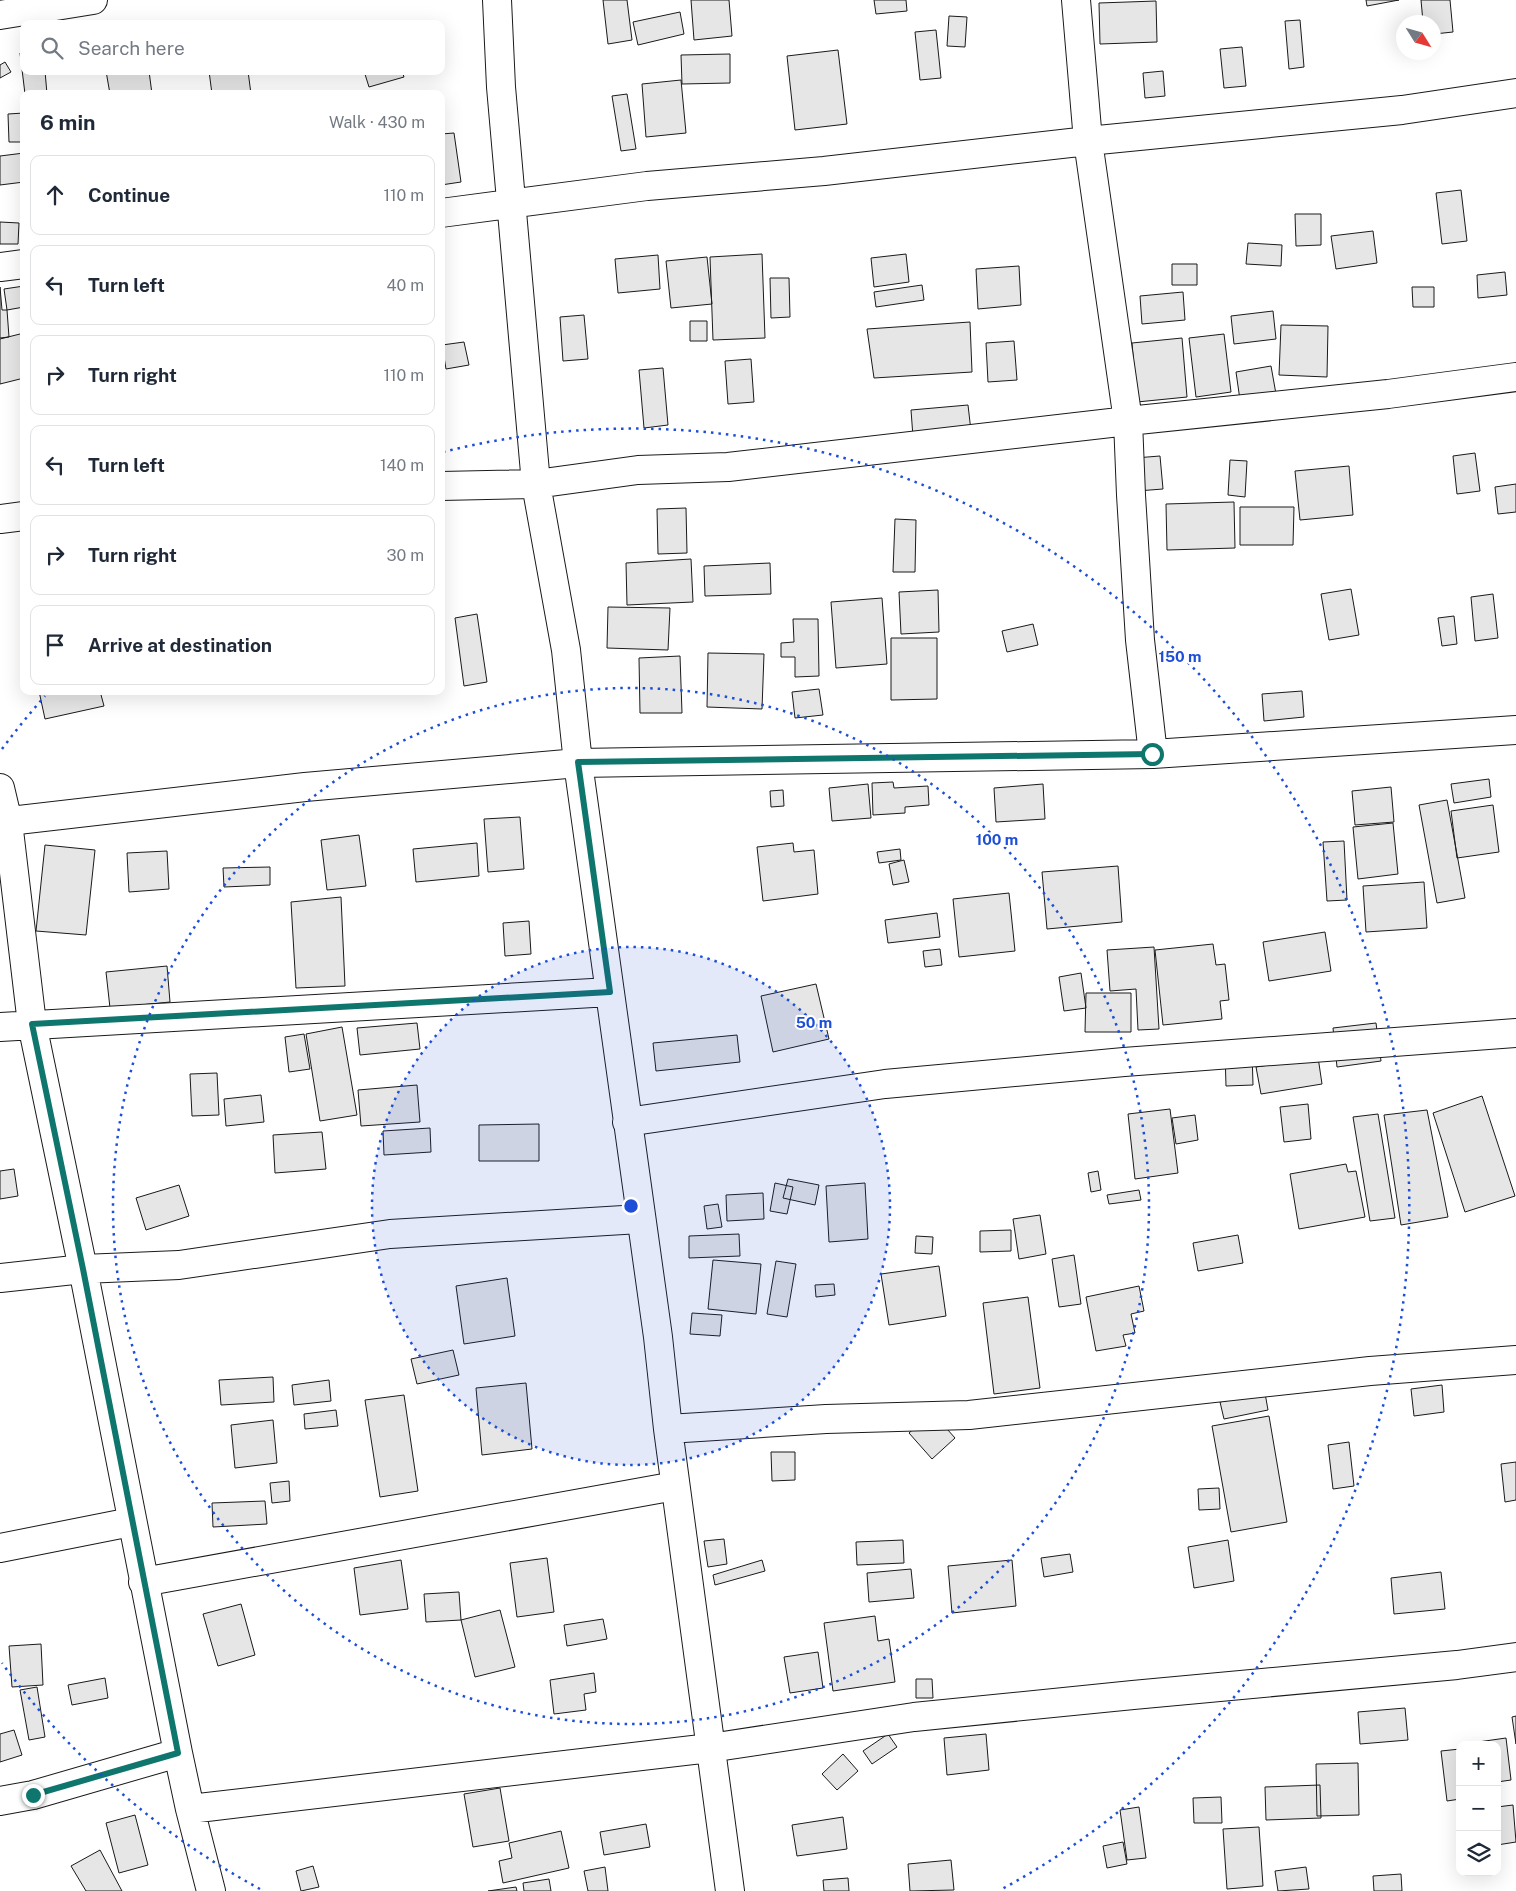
<!DOCTYPE html>
<meta charset="utf-8">
<style>
body{margin:0;font-family:"Public Sans",sans-serif;background:#f6f6f7;color:#1f2937}
.controls{position:absolute;right:15px;bottom:15px;display:grid;overflow:hidden;border-radius:10px;box-shadow:0 5px 20px #0002}
.controls button{width:45px;height:45px;display:grid;place-items:center;padding:0;border:0;border-bottom:1px solid #e0e1e3;background:#fff;color:#1f2937;font:25px sans-serif}
.compass{position:absolute;left:1396px;top:15px;width:45px;height:45px;border-radius:50%;background:#fff;box-shadow:0 5px 20px #0002;rotate:127deg}
.stop{position:absolute;width:15px;height:15px;margin:-11px;border:4px solid #0f766e;border-radius:50%;background:#fff}
.stop.end{background:#0f766e;border-color:#fff;box-shadow:0 1px 5px #0008}
.list{margin:0;padding:0;list-style:none}
h2{display:flex;justify-content:space-between;align-items:center;height:65px;margin:0;padding:0 20px;font-size:21px}
h2 small{font-size:16px;font-weight:400;color:#747a83}
.list li{display:grid;grid-template-columns:32px 1fr auto;gap:15px;align-items:center;box-sizing:border-box;height:80px;margin:0 10px 10px;padding:0 10px;border:1px solid #e0e1e3;border-radius:10px}
.list b{display:block;font-size:19px;white-space:nowrap}
.list em{font-size:16px;font-style:normal;color:#747a83}
.icon{flex:none;width:28px;height:28px;fill:none;stroke:currentColor;stroke-width:2;stroke-linecap:round;stroke-linejoin:round}
.map{position:relative;flex:none;width:1516px;height:1891px;overflow:hidden}
.search{position:absolute;background:#fff;box-shadow:0 5px 20px #0002;left:20px;top:20px;width:425px;height:55px;display:flex;align-items:center;gap:12px;box-sizing:border-box;padding:0 18px;border-radius:10px;color:#747a83;font-size:19px}
.panel{position:absolute;background:#fff;box-shadow:0 5px 20px #0002;left:20px;top:90px;width:425px;height:605px;border-radius:10px}
.map>svg:first-child{display:block}
.building{fill:#e6e6e6;stroke:#1a1a1a}
.lines{fill:none;stroke-linecap:round;stroke-linejoin:round}
.minor-casing{stroke:#1a1a1a;stroke-width:30}
.minor{stroke:#fff;stroke-width:28}
.route{stroke:#0f766e;stroke-width:6}
.ring{fill:none;stroke:#1d4ed8;stroke-width:2.5;stroke-dasharray:2.5 5}
.centre{fill:#1d4ed8;stroke:#fff;stroke-width:2.5}
.ring-label{font-size:15px;text-anchor:middle;font-weight:bold;fill:#1d4ed8;stroke:#fff;stroke-width:4;stroke-linejoin:round;paint-order:stroke}
</style>
<div class="map">
<svg width="1516" height="1891" viewBox="0 0 1516 1891">
<rect width="100%" height="100%" fill="#fff"/>
<path class="building" d="M 603,0 L 627,0 L 632,40 L 608,44 Z
M 691,0 L 729,0 L 732,36 L 694,40 Z
M 874,0 L 906,0 L 907,11 L 876,14 Z
M 1366,0 L 1399,0 L 1367,6 Z
M 1421,0 L 1450,0 L 1453,32 L 1434,34 L 1434,22 L 1423,22 Z
M 1156,1 L 1157,42 L 1100,44 L 1099,3 Z
M 680,12 L 684,34 L 638,45 L 633,22 Z
M 949,16 L 967,17 L 965,47 L 947,46 Z
M 1300,20 L 1304,67 L 1289,69 L 1285,21 Z
M 936,30 L 941,78 L 920,80 L 915,32 Z
M 1242,47 L 1246,86 L 1224,88 L 1220,49 Z
M 838,50 L 847,124 L 795,130 L 787,56 Z
M 20,53 L 24,53 L 24,71 L 45,71 L 47,94 L 25,94 Z
M 730,54 L 730,83 L 682,84 L 681,55 Z
M 5,62 L 11,72 L 0,78 L 0,65 Z
M 106,71 L 149,71 L 152,94 L 110,94 Z
M 209,71 L 248,71 L 251,94 L 212,94 Z
M 364,71 L 402,71 L 404,77 L 369,87 Z
M 1163,71 L 1165,96 L 1145,98 L 1143,73 Z
M 681,80 L 686,133 L 646,137 L 642,84 Z
M 627,94 L 636,149 L 621,151 L 612,96 Z
M 24,113 L 24,142 L 9,142 L 8,114 Z
M 454,133 L 461,182 L 441,185 L 441,134 Z
M 24,153 L 24,182 L 0,185 L 0,156 Z
M 1461,190 L 1467,241 L 1442,244 L 1436,193 Z
M 1295,214 L 1321,214 L 1321,245 L 1296,246 Z
M 0,222 L 19,223 L 18,244 L 0,244 Z
M 1373,231 L 1377,263 L 1336,269 L 1331,236 Z
M 1248,243 L 1282,245 L 1281,266 L 1246,264 Z
M 762,254 L 765,338 L 713,340 L 710,257 Z
M 906,254 L 909,282 L 874,287 L 871,258 Z
M 658,255 L 660,289 L 618,293 L 615,259 Z
M 707,257 L 712,304 L 671,308 L 666,261 Z
M 1172,264 L 1197,264 L 1197,285 L 1172,285 Z
M 1019,266 L 1021,305 L 978,309 L 976,269 Z
M 1505,272 L 1507,295 L 1478,298 L 1477,275 Z
M 770,278 L 789,278 L 790,317 L 771,318 Z
M 922,285 L 924,300 L 876,307 L 874,292 Z
M 24,286 L 24,307 L 7,310 L 4,289 Z
M 0,287 L 2,310 L 7,310 L 9,337 L 0,338 Z
M 1412,287 L 1434,287 L 1434,307 L 1413,307 Z
M 1183,292 L 1185,320 L 1142,324 L 1140,296 Z
M 1273,311 L 1276,339 L 1234,344 L 1231,316 Z
M 584,315 L 588,359 L 563,361 L 560,317 Z
M 690,321 L 707,321 L 707,341 L 690,341 Z
M 970,322 L 972,372 L 874,378 L 867,329 Z
M 1281,325 L 1328,326 L 1327,377 L 1279,375 Z
M 24,333 L 24,378 L 0,384 L 0,339 Z
M 1224,334 L 1231,392 L 1196,397 L 1189,338 Z
M 1182,338 L 1187,397 L 1137,402 L 1132,343 Z
M 1014,341 L 1017,380 L 988,382 L 986,343 Z
M 464,342 L 469,365 L 446,369 L 442,345 Z
M 751,359 L 754,402 L 728,404 L 725,361 Z
M 1271,366 L 1276,394 L 1240,400 L 1236,372 Z
M 663,368 L 668,425 L 644,428 L 639,370 Z
M 968,405 L 971,431 L 913,437 L 911,410 Z
M 1475,453 L 1480,491 L 1457,494 L 1453,456 Z
M 1160,456 L 1163,489 L 1137,491 L 1135,458 Z
M 1230,460 L 1247,461 L 1245,497 L 1228,495 Z
M 1349,466 L 1353,515 L 1300,520 L 1295,471 Z
M 1516,484 L 1516,512 L 1498,514 L 1495,487 Z
M 1234,502 L 1235,548 L 1167,550 L 1166,504 Z
M 1240,507 L 1294,507 L 1293,545 L 1240,545 Z
M 686,508 L 687,553 L 658,554 L 657,509 Z
M 895,519 L 916,520 L 915,572 L 893,572 Z
M 691,559 L 693,602 L 627,605 L 626,563 Z
M 770,563 L 771,594 L 705,596 L 704,566 Z
M 1351,589 L 1359,635 L 1329,640 L 1321,594 Z
M 938,590 L 939,632 L 901,634 L 899,592 Z
M 1493,594 L 1498,638 L 1475,641 L 1471,597 Z
M 882,598 L 887,664 L 836,668 L 831,602 Z
M 608,607 L 670,608 L 668,650 L 607,648 Z
M 477,614 L 487,682 L 464,686 L 455,618 Z
M 1454,616 L 1457,644 L 1442,646 L 1438,618 Z
M 793,619 L 818,619 L 819,676 L 795,677 L 795,657 L 781,657 L 781,643 L 794,642 Z
M 1033,624 L 1038,645 L 1007,652 L 1002,631 Z
M 891,638 L 937,638 L 937,699 L 891,700 Z
M 708,653 L 764,654 L 762,709 L 707,707 Z
M 680,656 L 682,713 L 640,713 L 639,658 Z
M 819,689 L 823,715 L 795,718 L 792,692 Z
M 39,691 L 100,691 L 104,706 L 45,719 Z
M 1302,691 L 1304,717 L 1264,721 L 1262,694 Z
M 1489,779 L 1491,797 L 1454,803 L 1451,784 Z
M 893,782 L 894,788 L 928,786 L 929,805 L 905,807 L 905,813 L 873,815 L 872,783 Z
M 868,784 L 871,818 L 832,821 L 829,788 Z
M 1043,784 L 1045,819 L 996,822 L 994,788 Z
M 1391,787 L 1394,822 L 1355,825 L 1352,791 Z
M 783,790 L 784,806 L 771,807 L 770,791 Z
M 1447,800 L 1465,898 L 1437,903 L 1419,805 Z
M 1493,805 L 1499,852 L 1457,858 L 1451,811 Z
M 520,817 L 524,869 L 488,872 L 484,819 Z
M 1393,823 L 1398,874 L 1358,879 L 1353,827 Z
M 359,835 L 366,886 L 327,890 L 321,840 Z
M 1344,841 L 1347,900 L 1327,901 L 1323,842 Z
M 477,843 L 479,876 L 416,882 L 413,849 Z
M 793,843 L 794,852 L 814,850 L 818,894 L 763,901 L 757,847 Z
M 45,845 L 95,850 L 86,935 L 36,931 Z
M 900,849 L 901,860 L 879,863 L 877,852 Z
M 167,851 L 169,889 L 129,892 L 127,853 Z
M 904,860 L 909,882 L 893,885 L 889,864 Z
M 1118,866 L 1122,922 L 1047,929 L 1042,872 Z
M 270,867 L 270,885 L 224,887 L 223,868 Z
M 1424,882 L 1427,928 L 1366,932 L 1363,886 Z
M 1009,893 L 1015,951 L 959,957 L 953,899 Z
M 341,897 L 345,986 L 296,988 L 291,902 Z
M 937,913 L 940,937 L 888,943 L 885,920 Z
M 529,921 L 531,954 L 505,956 L 503,923 Z
M 1325,932 L 1331,971 L 1269,981 L 1263,942 Z
M 1213,944 L 1216,965 L 1225,964 L 1229,1000 L 1220,1001 L 1222,1019 L 1163,1025 L 1155,950 Z
M 1154,947 L 1159,1029 L 1138,1030 L 1136,989 L 1110,991 L 1107,950 Z
M 940,949 L 942,965 L 925,967 L 923,951 Z
M 167,966 L 170,1002 L 110,1008 L 106,972 Z
M 1081,973 L 1086,1008 L 1064,1011 L 1059,977 Z
M 816,984 L 829,1039 L 773,1052 L 761,996 Z
M 1086,993 L 1131,993 L 1131,1032 L 1085,1032 Z
M 417,1023 L 420,1049 L 360,1055 L 357,1028 Z
M 1376,1023 L 1381,1061 L 1337,1067 L 1333,1028 Z
M 342,1027 L 357,1115 L 320,1121 L 306,1034 Z
M 304,1034 L 310,1069 L 289,1072 L 285,1037 Z
M 737,1035 L 740,1062 L 656,1071 L 653,1043 Z
M 1252,1051 L 1253,1085 L 1226,1086 L 1225,1052 Z
M 1318,1057 L 1322,1084 L 1261,1094 L 1256,1067 Z
M 217,1073 L 219,1115 L 192,1116 L 190,1074 Z
M 417,1085 L 420,1122 L 361,1126 L 358,1090 Z
M 261,1095 L 264,1122 L 226,1126 L 224,1099 Z
M 1482,1096 L 1515,1196 L 1465,1212 L 1433,1113 Z
M 1308,1104 L 1311,1139 L 1284,1142 L 1280,1107 Z
M 1170,1109 L 1178,1173 L 1135,1179 L 1128,1114 Z
M 1427,1110 L 1448,1217 L 1401,1225 L 1384,1115 Z
M 1378,1114 L 1395,1218 L 1370,1221 L 1353,1117 Z
M 1195,1115 L 1198,1140 L 1176,1144 L 1172,1118 Z
M 539,1124 L 539,1161 L 479,1161 L 479,1125 Z
M 430,1128 L 431,1152 L 384,1155 L 383,1131 Z
M 322,1132 L 326,1169 L 275,1173 L 273,1135 Z
M 1346,1164 L 1348,1172 L 1356,1171 L 1365,1217 L 1299,1229 L 1290,1174 Z
M 14,1169 L 18,1196 L 0,1199 L 0,1171 Z
M 1098,1171 L 1101,1190 L 1091,1192 L 1088,1173 Z
M 788,1179 L 819,1185 L 815,1205 L 783,1198 Z
M 775,1183 L 793,1187 L 787,1214 L 770,1211 Z
M 865,1183 L 868,1239 L 829,1242 L 826,1186 Z
M 179,1185 L 189,1216 L 146,1230 L 136,1198 Z
M 1139,1190 L 1141,1200 L 1109,1204 L 1107,1195 Z
M 763,1193 L 764,1219 L 727,1221 L 726,1195 Z
M 718,1204 L 722,1227 L 707,1229 L 704,1206 Z
M 1040,1215 L 1046,1254 L 1019,1259 L 1013,1219 Z
M 1011,1230 L 1011,1251 L 980,1252 L 980,1231 Z
M 739,1234 L 740,1256 L 689,1258 L 689,1236 Z
M 1238,1235 L 1243,1263 L 1198,1271 L 1193,1243 Z
M 916,1236 L 933,1237 L 932,1254 L 915,1253 Z
M 1074,1255 L 1081,1304 L 1059,1307 L 1052,1259 Z
M 713,1260 L 761,1264 L 756,1314 L 708,1309 Z
M 776,1261 L 796,1264 L 787,1317 L 767,1314 Z
M 939,1266 L 946,1316 L 889,1325 L 881,1274 Z
M 507,1278 L 515,1336 L 464,1344 L 456,1286 Z
M 834,1284 L 835,1295 L 816,1297 L 815,1285 Z
M 1139,1286 L 1144,1311 L 1131,1314 L 1135,1333 L 1123,1335 L 1126,1346 L 1096,1351 L 1086,1297 Z
M 1028,1297 L 1040,1388 L 994,1394 L 983,1303 Z
M 692,1313 L 722,1315 L 720,1336 L 690,1334 Z
M 453,1350 L 459,1375 L 417,1384 L 411,1359 Z
M 273,1377 L 274,1402 L 221,1405 L 219,1380 Z
M 329,1380 L 331,1401 L 294,1405 L 292,1385 Z
M 526,1383 L 532,1449 L 482,1455 L 476,1388 Z
M 1442,1385 L 1444,1412 L 1414,1416 L 1411,1389 Z
M 1265,1393 L 1268,1410 L 1224,1419 L 1220,1402 Z
M 404,1395 L 418,1491 L 380,1497 L 365,1400 Z
M 336,1410 L 338,1426 L 305,1429 L 304,1414 Z
M 932,1412 L 955,1438 L 932,1459 L 909,1433 Z
M 1269,1416 L 1287,1522 L 1231,1532 L 1212,1426 Z
M 273,1420 L 277,1463 L 235,1468 L 231,1425 Z
M 1349,1442 L 1354,1486 L 1333,1489 L 1328,1445 Z
M 771,1452 L 795,1452 L 795,1480 L 772,1481 Z
M 1516,1462 L 1516,1500 L 1505,1502 L 1501,1464 Z
M 289,1481 L 290,1501 L 272,1503 L 270,1483 Z
M 1219,1488 L 1220,1509 L 1199,1510 L 1198,1489 Z
M 265,1501 L 267,1524 L 213,1527 L 212,1503 Z
M 724,1539 L 727,1564 L 708,1567 L 704,1541 Z
M 903,1540 L 904,1563 L 857,1565 L 856,1542 Z
M 1228,1540 L 1234,1581 L 1194,1588 L 1188,1547 Z
M 1070,1554 L 1073,1572 L 1044,1577 L 1041,1558 Z
M 547,1558 L 554,1612 L 517,1617 L 510,1563 Z
M 401,1560 L 408,1609 L 360,1615 L 354,1568 Z
M 762,1560 L 765,1571 L 715,1585 L 713,1575 Z
M 1012,1560 L 1016,1606 L 952,1613 L 948,1566 Z
M 911,1569 L 914,1598 L 869,1602 L 867,1573 Z
M 1441,1572 L 1445,1609 L 1394,1614 L 1391,1578 Z
M 459,1592 L 461,1620 L 426,1622 L 424,1594 Z
M 241,1604 L 255,1655 L 218,1666 L 203,1614 Z
M 500,1610 L 515,1667 L 475,1677 L 461,1620 Z
M 875,1616 L 878,1641 L 889,1639 L 895,1682 L 833,1691 L 824,1623 Z
M 603,1619 L 607,1639 L 567,1646 L 564,1625 Z
M 41,1644 L 43,1685 L 12,1687 L 9,1646 Z
M 818,1652 L 823,1688 L 790,1693 L 784,1657 Z
M 594,1673 L 596,1692 L 584,1694 L 586,1710 L 554,1714 L 550,1680 Z
M 105,1678 L 108,1698 L 72,1705 L 68,1685 Z
M 916,1679 L 932,1679 L 933,1698 L 916,1698 Z
M 37,1687 L 45,1737 L 29,1740 L 20,1690 Z
M 1405,1708 L 1408,1740 L 1360,1744 L 1358,1712 Z
M 1516,1716 L 1516,1744 L 1512,1717 Z
M 14,1730 L 22,1755 L 0,1762 L 0,1734 Z
M 888,1734 L 897,1747 L 872,1764 L 863,1751 Z
M 986,1734 L 989,1770 L 947,1775 L 944,1738 Z
M 1506,1738 L 1511,1780 L 1497,1782 L 1497,1745 L 1471,1745 L 1471,1743 Z
M 1460,1749 L 1460,1799 L 1447,1801 L 1441,1751 Z
M 843,1754 L 858,1771 L 837,1790 L 822,1774 Z
M 1358,1763 L 1359,1815 L 1317,1816 L 1316,1764 Z
M 1320,1785 L 1321,1818 L 1266,1820 L 1265,1787 Z
M 500,1788 L 509,1841 L 473,1847 L 464,1794 Z
M 1221,1797 L 1222,1823 L 1194,1823 L 1193,1798 Z
M 1513,1805 L 1516,1842 L 1497,1845 L 1497,1807 Z
M 1139,1807 L 1146,1858 L 1127,1860 L 1120,1810 Z
M 135,1815 L 148,1865 L 119,1873 L 106,1823 Z
M 843,1817 L 847,1849 L 797,1856 L 792,1825 Z
M 646,1824 L 650,1847 L 604,1855 L 600,1832 Z
M 1259,1827 L 1263,1886 L 1227,1889 L 1223,1829 Z
M 561,1831 L 569,1868 L 503,1883 L 499,1861 L 512,1858 L 509,1843 Z
M 1123,1842 L 1127,1864 L 1107,1868 L 1103,1846 Z
M 100,1850 L 122,1891 L 86,1891 L 71,1866 Z
M 951,1860 L 954,1890 L 910,1891 L 908,1864 Z
M 313,1866 L 319,1887 L 301,1891 L 296,1871 Z
M 605,1867 L 608,1891 L 588,1891 L 584,1871 Z
M 1306,1867 L 1309,1889 L 1278,1891 L 1275,1871 Z
M 1401,1874 L 1402,1891 L 1374,1891 L 1373,1876 Z
M 848,1878 L 849,1891 L 824,1891 L 823,1880 Z
M 549,1879 L 551,1891 L 524,1891 L 523,1883 Z
M 516,1887 L 517,1891 L 488,1891 Z"/>
<g class="lines">
<g class="minor-casing">
<path id="minor" d="M 497,0 L 501,87 L 536,484 L 566,650 L 578,763 L 658,1337 L 668,1429 L 730,1891
M 1076,0 L 1088,141 L 1128,421 L 1131,495 L 1140,640 L 1153,754
M 0,15 L 93,0
M 441,213 L 647,186 L 824,171 L 1088,141 L 1402,110 L 1516,93
M 0,267 L 24,264
M 441,486 L 536,484 L 638,470 L 728,467 L 1128,421 L 1388,394 L 1516,377
M 0,519 L 24,516
M 0,788 L 8,822 L 32,1024 L 83,1269 L 178,1753 L 190,1809 L 211,1891
M 0,822 L 305,787 L 578,763 L 1153,754 L 1516,730
M 0,1027 L 610,992
M 627,1122 L 885,1084 L 1124,1062 L 1516,1033
M 0,1278 L 83,1269 L 179,1265 L 390,1234 L 640,1219
M 668,1429 L 826,1419 L 969,1415 L 1370,1371 L 1516,1360
M 0,1548 L 131,1522
M 143,1582 L 675,1486
M 0,1801 L 33,1795 L 178,1753
M 190,1809 L 710,1748 L 914,1717 L 1133,1695 L 1457,1665 L 1516,1657"/>
</g>
<use href="#minor" class="minor"/>
</g>
<g class="lines">
<path class="route" d="M 33,1795 L 178,1753 L 83,1269 L 32,1024 L 610,992 L 578,762 L 1152,754"/>
</g>
<circle cx="631" cy="1206" r="259" fill="#1d4ed8" fill-opacity=".12"/>
<g class="ring">
<circle cx="631" cy="1206" r="259"/>
<circle cx="631" cy="1206" r="518"/>
<path d="M260 1889A777 777 0 0 1 2 1663M2 749A777 777 0 0 1 45 696M443 452A777 777 0 0 1 1002 1889"/>
</g>
<circle cx="631" cy="1206" r="8" class="centre"/>
<g class="ring-label">
<text x="1180" y="662">150 m</text>
<text x="997" y="845">100 m</text>
<text x="814" y="1028">50 m</text>
</g>
</svg>
<div class="controls">
<button>+</button>
<button>−</button>
<button><svg class="icon" aria-label="layers" viewBox="0 0 24 24"><path d="M12 4l9 5-9 5-9-5zM3 14l9 5 9-5"/></svg></button>
</div>
<svg class="compass" viewBox="-18 -18 36 36"><path d="M0-13l5 13h-10z" fill="#e53935"/><path d="M0 13l5-13h-10z" fill="#747a83"/></svg>
<div class="stop" style="left:1152px;top:754px"></div>
<div class="stop end" style="left:33px;top:1795px"></div>
<div class="search"><svg class="icon" aria-label="search" viewBox="0 0 24 24"><circle cx="10" cy="10" r="6"/><path d="M15 15l6 6"/></svg>Search here</div>
<section class="panel">
<h2>6 min<small>Walk · 430 m</small></h2>
<ul class="list">
<li><svg class="icon" aria-label="ahead" viewBox="0 0 24 24"><path d="M12 20V5M6 11l6-6 6 6"/></svg><div><b>Continue</b></div><em>110 m</em></li>
<li><svg class="icon" aria-label="left" viewBox="0 0 24 24"><path d="M17 20v-9H6M10 6l-5 5 5 5"/></svg><div><b>Turn left</b></div><em>40 m</em></li>
<li><svg class="icon" aria-label="right" viewBox="0 0 24 24"><path d="M7 20v-9h11M14 6l5 5-5 5"/></svg><div><b>Turn right</b></div><em>110 m</em></li>
<li><svg class="icon" aria-label="left" viewBox="0 0 24 24"><path d="M17 20v-9H6M10 6l-5 5 5 5"/></svg><div><b>Turn left</b></div><em>140 m</em></li>
<li><svg class="icon" aria-label="right" viewBox="0 0 24 24"><path d="M7 20v-9h11M14 6l5 5-5 5"/></svg><div><b>Turn right</b></div><em>30 m</em></li>
<li><svg class="icon" aria-label="arrive" viewBox="0 0 24 24"><path d="M6 21V4h12l-3 4 3 4H6"/></svg><div><b>Arrive at destination</b></div></li>
</ul>
</section>
</div>
